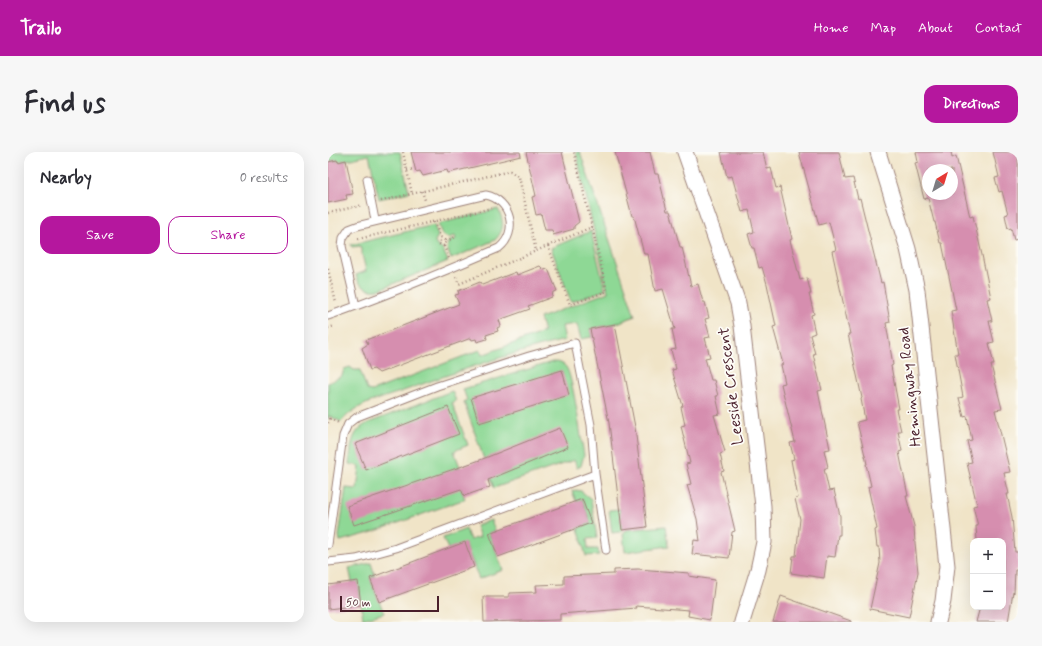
<!DOCTYPE html>
<meta charset="utf-8">
<style>
body{margin:0;font-family:Mynerve,sans-serif;background:#f7f7f7;color:#2b2b33}
.controls{position:absolute;right:12px;bottom:12px;display:grid;overflow:hidden;border-radius:8px;box-shadow:0 4px 16px #0002}
.controls button{width:36px;height:36px;display:grid;place-items:center;padding:0;border:0;border-bottom:1px solid #e1e1e2;background:#fff;color:#2b2b33;font:20px sans-serif}
.compass{position:absolute;left:594px;top:12px;width:36px;height:36px;border-radius:50%;background:#fff;box-shadow:0 4px 16px #0002;rotate:38deg}
.scale{position:absolute;left:12px;bottom:10px;width:99px;box-sizing:border-box;padding-left:4px;border:2px solid #4a1f2b;border-top:0;font-size:11px;line-height:14px;white-space:nowrap;color:#4a1f2b;-webkit-text-stroke:3px #fdfcf7;paint-order:stroke}
.list{margin:0;padding:0;list-style:none}
h2{display:flex;justify-content:space-between;align-items:center;height:52px;margin:0;padding:0 16px;font-size:17px}
h2 small{font-size:13px;font-weight:400;color:#7c7c81}
.actions{display:flex;gap:8px;padding:12px 16px}
.actions a{flex:1;padding:9px 0;border:1px solid #b5179e;border-radius:12px;text-align:center;font-size:14px;color:#b5179e}
.actions .main{background:#b5179e;color:#fff}
.map{position:relative;flex:none;width:690px;height:470px;overflow:hidden;border-radius:12px}
header{display:flex;align-items:center;gap:24px;box-sizing:border-box;height:56px;padding:0 20px;background:#b5179e;color:#fff}
header strong{font-size:19px}
nav{display:flex;gap:22px;margin-inline-start:auto;font-size:14px}
.intro{display:flex;align-items:center;justify-content:space-between;box-sizing:border-box;height:96px;padding:0 24px}
h1{margin:0;font-size:28px}
.button{padding:10px 18px;border-radius:12px;background:#b5179e;color:#fff;font-size:14px;font-weight:700}
main{display:flex;gap:24px;padding:0 24px}
aside{flex:1;background:#fff;border-radius:12px;box-shadow:0 4px 16px #0002}
.map>svg:first-child{display:block}
.green{fill:#8ed895;stroke:#6c7c60}
.building{fill:#d68eaf;fill-rule:evenodd}
.lines{fill:none;stroke-linecap:round;stroke-linejoin:round}
.lane-casing{stroke:#9d8279;stroke-width:9}
.street-casing{stroke:#9d8279;stroke-width:17}
.path{stroke:#9d8279;stroke-width:2.5;stroke-dasharray:1 3;stroke-linecap:butt}
.lane{stroke:#fff;stroke-width:7}
.street{stroke:#fff;stroke-width:15}
.labels{text-anchor:middle;dominant-baseline:central;stroke-width:3.5;stroke-linejoin:round;paint-order:stroke}
.street-label{font-size:16px;fill:#4a1f2b;stroke:#fdfcf7}
</style>
<header>
<strong>Trailo</strong>
<nav><a>Home</a><a>Map</a><a>About</a><a>Contact</a></nav>
</header>
<div class="intro"><h1>Find us</h1><a class="button">Directions</a></div>
<main>
<aside>
<h2>Nearby<small>0 results</small></h2>
<ul class="list">
</ul>
<div class="actions"><a class="main">Save</a><a>Share</a></div>
</aside>
<div class="map">
<svg width="690" height="470" viewBox="0 0 690 470">
<rect width="100%" height="100%" fill="#fdfcf7"/>
<filter id="ink" filterUnits="userSpaceOnUse"><feTurbulence type="fractalNoise" baseFrequency=".025" numOctaves="2"/><feDisplacementMap in="SourceGraphic" scale="8" xChannelSelector="R" yChannelSelector="G"/><feConvolveMatrix kernelMatrix="1 2 1 2 8 2 1 2 1" color-interpolation-filters="sRGB"/></filter>
<filter id="wash" filterUnits="userSpaceOnUse"><feTurbulence type="fractalNoise" baseFrequency=".012" numOctaves="4" result="noise"/><feDisplacementMap in="SourceGraphic" scale="16" xChannelSelector="R" yChannelSelector="G"/><feGaussianBlur stdDeviation="0.9" result="paint"/><feColorMatrix in="noise" values="0 0 0 0 0 0 0 0 0 0 0 0 0 0 0 0 0 1.4 0 .05"/><feComposite in="paint" operator="in"/></filter>
<g filter="url(#wash)">
<rect width="100%" height="100%" fill="#f0e4c7"/>
<path class="green" d="M 0,0 L 72,0 L 81,40 L 51,47 L 41,3 L 10,10 L 9,8 L 0,10 Z
M 248,0 L 252,0 L 307,164 L 287,172 L 262,177 L 264,185 L 253,187 L 249,172 L 234,174 L 237,188 C 183,201 130,219 78,238 C 56,246 28,251 13,270 L 2,264 L 0,267 L 0,231 L 14,224 L 16,217 L 22,215 L 26,218 L 32,218 L 39,238 L 44,239 L 152,198 L 154,203 L 216,180 L 212,166 L 280,140 Z
M 170,57 C 176,69 177,78 167,88 L 123,107 L 119,96 L 122,89 L 128,87 L 127,84 L 121,86 L 114,83 L 110,72 Z
M 106,73 L 110,84 L 107,89 L 108,93 L 115,98 L 120,109 L 50,138 C 40,140 30,133 28,123 L 38,119 L 32,94 L 24,95 L 22,93 Z
M 263,79 L 277,138 L 243,150 L 223,96 Z
M 224,210 C 229,210 234,210 238,215 C 245,224 253,287 256,303 L 253,314 L 249,316 L 246,308 L 166,336 L 136,250 L 139,248 L 135,237 Z
M 124,239 L 128,249 L 124,251 L 140,293 L 126,299 L 132,315 L 126,317 L 137,347 L 42,381 L 12,389 L 11,384 L 18,336 L 29,337 L 32,314 L 21,312 C 24,294 22,280 40,271 Z
M 248,338 L 253,339 L 263,347 L 269,386 L 259,387 L 260,397 L 270,397 L 271,403 L 258,404 L 250,376 L 263,371 L 254,347 L 248,349 L 244,339 Z
M 292,357 L 294,378 L 292,380 L 284,381 L 281,358 Z
M 163,368 L 167,379 L 161,381 L 175,418 L 151,427 L 137,391 L 120,397 L 115,386 L 138,377 L 142,388 L 152,385 L 148,374 Z
M 338,374 L 341,394 L 297,400 L 295,382 L 298,378 Z
M 43,411 L 47,424 L 42,426 L 56,461 L 35,467 L 30,430 L 24,430 L 21,416 Z"/>
<g id="blocks">
<path class="building" d="M 83,0 L 192,0 L 193,4 L 120,21 L 119,18 L 95,24 L 92,19 L 88,20 Z
M 198,0 L 234,0 L 251,70 L 246,74 L 246,77 L 225,83 L 224,78 L 217,78 L 213,62 L 208,63 L 204,45 L 208,44 Z
M 287,0 L 322,0 L 327,22 L 330,22 L 339,59 L 342,59 L 352,95 L 354,95 L 363,134 L 370,132 L 375,150 L 377,150 L 381,166 L 377,167 L 382,185 L 377,186 L 382,205 L 377,206 L 383,228 L 386,228 L 390,244 L 388,244 L 392,262 L 386,263 L 397,300 L 392,302 L 396,319 L 393,320 L 407,379 L 404,380 L 401,406 L 364,402 L 366,388 L 372,389 L 369,367 L 359,333 L 363,332 L 358,312 L 362,311 L 353,274 L 357,273 L 353,255 L 355,254 L 344,218 L 348,217 L 343,198 L 348,197 L 344,177 L 347,177 L 335,137 L 327,139 L 320,102 L 316,102 L 306,64 L 304,64 Z
M 393,0 L 435,0 L 439,17 L 443,16 L 448,36 L 452,35 L 464,87 L 462,88 L 472,128 L 479,126 L 483,142 L 481,142 L 486,162 L 483,163 L 487,181 L 482,183 L 487,202 L 485,202 L 494,238 L 490,239 L 502,297 L 496,298 L 500,315 L 496,317 L 501,339 L 506,338 L 512,364 L 512,383 L 510,383 L 507,405 L 499,404 L 496,426 L 463,421 L 465,404 L 468,404 L 472,367 L 467,347 L 470,346 L 463,308 L 466,307 L 462,291 L 467,290 L 453,232 L 457,231 L 453,213 L 455,212 L 445,175 L 448,174 L 439,132 L 434,115 L 431,116 L 426,96 L 424,96 L 420,82 L 426,80 L 421,58 L 414,60 L 404,24 L 399,25 Z
M 471,0 L 511,0 L 517,27 L 525,26 L 530,47 L 532,46 L 553,131 L 555,130 L 562,170 L 558,171 L 565,213 L 563,214 L 571,257 L 568,257 L 573,279 L 570,279 L 574,299 L 571,300 L 580,344 L 578,344 L 586,374 L 587,391 L 590,420 L 581,465 L 542,457 L 552,411 L 551,395 L 549,395 L 547,378 L 549,377 L 540,335 L 543,334 L 538,312 L 539,312 L 529,270 L 537,268 L 533,247 L 534,246 L 520,182 L 522,182 L 504,99 L 508,98 L 501,70 L 491,73 Z
M 588,0 L 623,0 L 624,6 L 628,4 L 642,65 L 645,64 L 654,103 L 663,146 L 659,147 L 664,169 L 661,169 L 666,190 L 661,191 L 666,213 L 663,213 L 674,257 L 667,258 L 682,320 L 676,321 L 681,342 L 679,342 L 684,365 L 687,400 L 690,400 L 690,418 L 687,418 L 686,441 L 685,440 L 680,470 L 648,470 L 652,455 L 675,455 L 675,389 L 649,389 L 648,374 L 650,374 L 645,354 L 649,353 L 639,311 L 644,310 L 639,289 L 644,288 L 639,264 L 636,265 L 631,246 L 635,245 L 627,202 L 630,202 L 623,159 L 628,158 L 614,91 L 612,91 L 607,70 L 606,70 L 600,46 L 596,47 L 587,11 L 590,10 ZM 600,18 L 624,18 L 624,42 L 600,42 Z
M 665,0 L 690,0 L 690,87 L 686,88 L 683,76 L 680,77 L 677,63 L 680,62 L 674,39 L 671,40 L 667,26 L 671,25 Z
M 9,8 L 10,10 L 18,8 L 25,42 L 18,43 L 19,47 L 0,51 L 0,10 Z
M 212,114 L 216,118 L 220,117 L 229,139 L 225,140 L 224,145 L 200,154 L 202,157 L 171,168 L 173,174 L 169,176 L 170,179 L 158,183 L 159,187 L 149,190 L 148,187 L 144,188 L 143,186 L 51,221 L 46,217 L 42,218 L 34,196 L 40,192 L 38,188 L 131,152 L 127,143 L 131,142 L 130,139 L 152,130 L 154,133 L 188,120 L 189,123 Z
M 287,172 L 307,275 L 319,375 L 294,378 L 281,271 L 262,177 Z
M 234,218 L 241,243 L 151,271 L 143,246 Z
M 120,255 L 131,282 L 38,318 L 27,292 Z
M 232,276 L 240,295 L 160,328 L 162,335 L 136,344 L 133,337 L 26,373 L 19,354 L 152,308 Z
M 254,347 L 263,371 L 170,405 L 161,381 Z
M 137,390 L 146,415 L 51,450 L 42,426 Z
M 310,417 L 361,421 L 361,424 L 387,428 L 382,468 L 360,464 L 361,458 L 308,454 L 309,456 L 232,462 L 232,468 L 156,470 L 155,445 L 181,445 L 181,441 L 209,440 L 208,433 L 236,432 L 236,424 L 286,422 L 286,418 Z
M 30,429 L 33,453 L 0,457 L 0,433 Z
M 453,444 L 523,469 L 523,470 L 445,470 Z"/>
</g>
</g>
<g filter="url(#ink)">
<use href="#blocks" fill-opacity="0" stroke="#9d8279" stroke-width="1"/>
<g class="lines">
<g class="lane-casing">
<path id="lane" d="M 39,27 L 47,68
M 0,164 C 58,144 115,120 171,96 C 191,80 183,48 158,43 L 29,74 L 21,77 L 15,86 L 14,94 L 28,154
M 267,322 L 278,398
M 0,393 L 15,284 L 20,272 L 29,265 L 109,234 L 201,204 L 247,191 L 263,273 L 267,322 L 68,396 L 28,407 L 0,410"/>
</g>
<g class="street-casing">
<path id="street" d="M 357,0 L 410,151 L 414,174 L 435,354 L 436,390 L 430,418 L 414,470
M 550,0 L 580,97 L 589,138 L 619,414 L 615,449 L 610,470"/>
</g>
<path class="path" d="M 75,0 L 84,42
M 79,18 L 86,17
M 94,39 L 97,48
M 53,49 L 182,19 L 191,25 L 208,99
M 0,61 L 35,53
M 106,70 L 113,86 L 111,92 L 116,94 L 118,89 L 113,86
M 30,87 L 164,56
M 118,89 L 128,85
M 116,94 L 121,107
M 220,94 L 242,153 L 279,139 L 264,75
M 0,117 L 8,151
M 128,125 L 131,132 L 264,75 L 246,0
M 0,176 L 7,174
M 0,271 L 2,267 L 11,271"/>
<use href="#lane" class="lane"/>
<use href="#street" class="street"/>
</g>
</g>
<g class="labels">
<g class="street-label">
<text transform="translate(403 234) rotate(-97)">Leeside Crescent</text>
<text transform="translate(582 235) rotate(-96)">Hemingway Road</text>
</g>
</g>
</svg>
<div class="controls">
<button>+</button>
<button>−</button>
</div>
<svg class="compass" viewBox="-18 -18 36 36"><path d="M0-13l5 13h-10z" fill="#e53935"/><path d="M0 13l5-13h-10z" fill="#7c7c81"/></svg>
<div class="scale">50 m</div>
</div>
</main>
